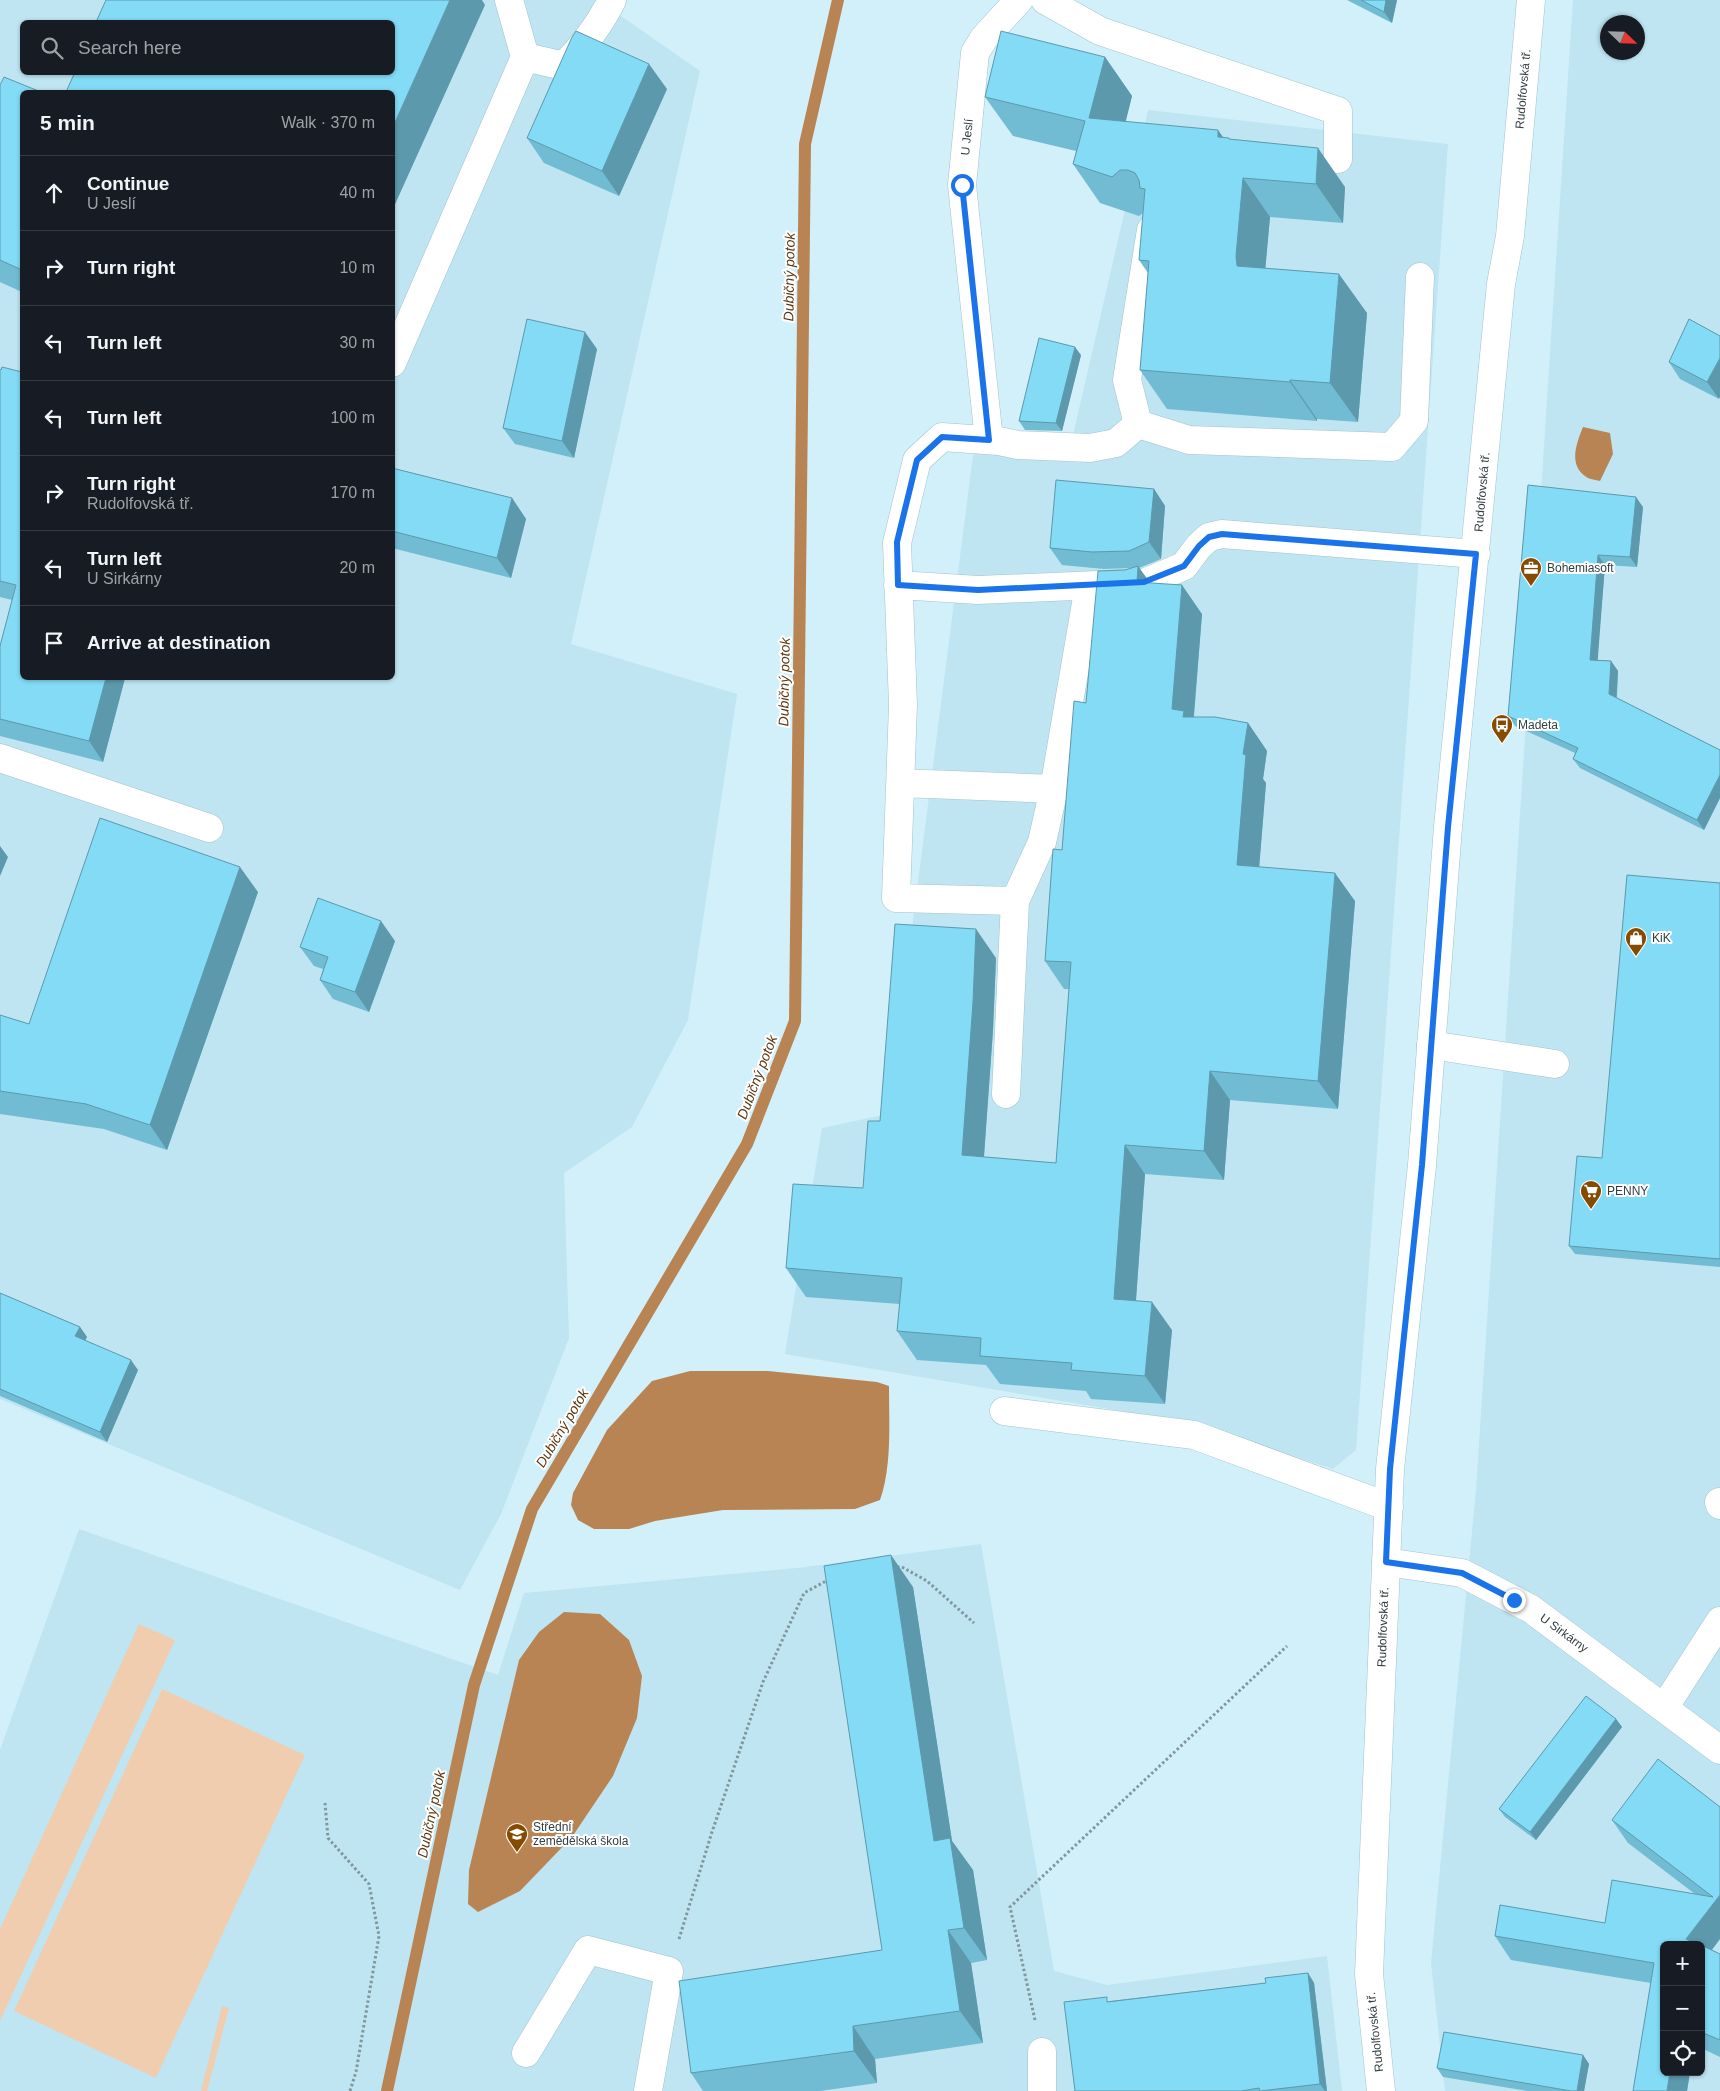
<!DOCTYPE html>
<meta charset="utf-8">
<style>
body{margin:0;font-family:Helvetica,sans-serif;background:#20242c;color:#f1f3f6}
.controls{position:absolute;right:15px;bottom:15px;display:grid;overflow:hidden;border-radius:8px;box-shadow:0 1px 4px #0004}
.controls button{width:45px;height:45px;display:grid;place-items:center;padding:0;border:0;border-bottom:1px solid #363941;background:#171b24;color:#f1f3f6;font:25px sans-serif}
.compass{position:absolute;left:1600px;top:15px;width:45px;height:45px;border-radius:50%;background:#171b24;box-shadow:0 1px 4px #0004;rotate:113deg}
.stop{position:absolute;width:15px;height:15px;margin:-11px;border:4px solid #1a73e8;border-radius:50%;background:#fff}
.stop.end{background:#1a73e8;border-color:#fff;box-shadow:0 1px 5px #0008}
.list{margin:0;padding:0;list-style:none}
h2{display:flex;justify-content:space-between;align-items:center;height:65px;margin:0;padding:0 20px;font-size:21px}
h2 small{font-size:16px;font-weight:400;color:#9ea1a6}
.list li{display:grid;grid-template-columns:32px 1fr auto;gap:15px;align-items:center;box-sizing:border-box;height:75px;padding:0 20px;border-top:1px solid #363941}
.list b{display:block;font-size:19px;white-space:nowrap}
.list p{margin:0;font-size:16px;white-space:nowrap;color:#9ea1a6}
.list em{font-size:16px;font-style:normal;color:#9ea1a6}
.icon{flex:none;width:28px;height:28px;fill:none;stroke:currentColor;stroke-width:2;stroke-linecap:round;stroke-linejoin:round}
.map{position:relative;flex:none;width:1720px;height:2091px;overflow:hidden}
.search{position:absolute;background:#171b24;box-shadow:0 1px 4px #0004;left:20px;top:20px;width:375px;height:55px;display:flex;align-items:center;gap:12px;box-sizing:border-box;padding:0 18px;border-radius:8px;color:#9ea1a6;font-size:19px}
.panel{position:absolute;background:#171b24;box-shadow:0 1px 4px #0004;left:20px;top:90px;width:375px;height:590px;border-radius:8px}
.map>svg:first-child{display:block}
.built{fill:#bee5f1;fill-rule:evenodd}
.park{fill:#f0cdaf}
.water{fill:#b98453}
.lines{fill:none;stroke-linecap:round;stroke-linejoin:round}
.stream{stroke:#b98453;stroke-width:12}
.minor-casing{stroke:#a4c2cb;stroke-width:29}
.major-casing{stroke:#a4c2cb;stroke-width:29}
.path{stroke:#81969d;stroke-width:3;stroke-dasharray:2.5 2.5;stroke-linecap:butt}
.minor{stroke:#fff;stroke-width:28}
.major{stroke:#fff;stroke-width:28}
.wall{fill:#71bcd3}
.shaded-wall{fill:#5c99ac}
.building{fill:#83dbf5;stroke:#5c99ac}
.route{stroke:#1a73e8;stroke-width:6}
.labels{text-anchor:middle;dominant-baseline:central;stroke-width:4;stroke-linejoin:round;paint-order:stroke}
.street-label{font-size:12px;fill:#323e42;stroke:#fff}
.poi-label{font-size:12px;fill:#323e42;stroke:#fff;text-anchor:start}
.water-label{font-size:14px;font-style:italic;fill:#5c3711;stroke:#fff}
</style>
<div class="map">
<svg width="1720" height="2091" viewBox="0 0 1720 2091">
<rect width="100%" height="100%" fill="#d2f0fa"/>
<path class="built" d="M 0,0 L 598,0 L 700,71 L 571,644 L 737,694 L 688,1020 L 632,1127 L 564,1173 L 569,1338 L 501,1514 L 460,1590 L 0,1399 ZM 22,22 L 392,22 L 392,72 L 22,72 ZM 22,92 L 392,92 L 392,678 L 22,678 Z
M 1573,0 L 1720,0 L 1720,2091 L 1445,2091 L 1431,1963 L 1476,1490 ZM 1608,22 L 1638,22 L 1638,52 L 1608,52 ZM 1664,1945 L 1701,1945 L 1701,2072 L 1664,2072 Z
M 1148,110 L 1448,144 L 1356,1450 L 1333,1469 L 1197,1424 L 785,1354 L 822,1128 L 888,1114 L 974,448 L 1068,457 Z
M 79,1529 L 498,1675 L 524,1593 L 797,1568 L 981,1544 L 1054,1971 L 1107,1985 L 1327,1956 L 1342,2091 L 0,2091 L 0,1750 Z"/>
<path class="park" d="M 139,1624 L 175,1640 L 0,2021 L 0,1929 Z
M 162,1689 L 305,1755 L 156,2078 L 14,2011 Z
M 222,2006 L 229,2008 L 207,2091 L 201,2091 Z"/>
<path class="water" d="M 1583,427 L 1610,433 L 1613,454 L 1600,481 C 1596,480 1588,479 1585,476 C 1568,464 1577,442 1583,427 Z
M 690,1371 L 768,1371 L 877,1382 L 889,1386 C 889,1423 892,1466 880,1500 L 855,1509 L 723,1510 L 655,1521 L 629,1529 L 594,1529 L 578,1520 L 571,1505 L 573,1493 L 607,1430 L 652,1381 Z
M 564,1612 L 600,1614 L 629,1640 L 642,1676 L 637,1718 L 613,1776 L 572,1837 L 520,1891 L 478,1912 L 468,1904 L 469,1870 L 519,1660 L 539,1632 Z"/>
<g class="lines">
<path class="stream" d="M 387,2091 L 474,1685 L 532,1509 L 747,1144 L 795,1021 L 805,144 L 838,0"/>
<g class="minor-casing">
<path id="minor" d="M 1045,0 L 1100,31 L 1338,111 L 1338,159
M 525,57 L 564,66 C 583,46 600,25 612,0
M 1151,230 L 1127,380 L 1138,424 L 1189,440 L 1392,447 L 1414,421 L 1420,277
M 392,363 L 525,57 L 509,0
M 989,440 L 962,185 L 975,53 L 984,38 L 1019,0
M 898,585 L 978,590 L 1144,583 L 1184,566 L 1199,546 L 1209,537 L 1222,534 L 1476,554
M 0,758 L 209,828
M 901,783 L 1054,789
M 1015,901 L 896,898 L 903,705 L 897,543 L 917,460 L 942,437 L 999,441 L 1018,445 L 1090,448 L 1116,443 L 1138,424
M 1431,1045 L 1555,1064
M 1006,1094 L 1015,901 L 1042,842 L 1054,789 L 1089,586
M 1004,1411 L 1194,1435 L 1389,1507
M 1719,1502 L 1720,1505
M 1386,1562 L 1462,1573 L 1531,1609 L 1720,1750
M 1664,1708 L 1720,1621
M 1042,2052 L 1042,2091
M 526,2053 L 588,1950 L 669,1971 L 648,2091"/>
</g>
<g class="major-casing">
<path id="major" d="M 1381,2091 L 1369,1974 L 1390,1469 L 1422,1165 L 1448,827 L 1501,284 L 1510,236 L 1531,0"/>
</g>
<path class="path" d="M 897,1567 L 902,1567 L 927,1581 L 974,1623
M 325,1803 L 328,1838 L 369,1884 L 379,1936 L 356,2072 L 350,2091
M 679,1939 L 712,1832 L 763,1682 L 804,1593 L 828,1580
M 1035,2020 L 1010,1907 L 1287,1646"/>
<use href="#minor" class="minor"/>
<use href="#major" class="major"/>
</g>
<path class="wall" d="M 1347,0 L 1397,0 L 1392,23 Z
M 1105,57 L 1132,96 L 1125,122 L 1223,137 L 1345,187 L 1343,223 L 1270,217 L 1265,268 L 1367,313 L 1358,422 L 1317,419 L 1317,421 L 1167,409 L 1140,370 L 1148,273 L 1139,260 L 1143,213 L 1139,216 L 1100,203 L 1073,164 L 1076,151 L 1013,136 L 985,97 Z
M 0,85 L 22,92 L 22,292 L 0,282 Z
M 667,89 L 619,196 L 544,163 L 527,138 Z
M 1689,319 L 1719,399 L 1680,379 L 1669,362 Z
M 597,349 L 574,458 L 515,444 L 503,428 Z
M 1081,355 L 1062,431 L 1025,430 L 1019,421 Z
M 0,369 L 22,678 L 125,678 L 103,762 L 0,736 L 0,646 L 12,600 L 0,597 Z
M 392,468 L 512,498 L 526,519 L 511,578 L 392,548 Z
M 1528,485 L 1643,507 L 1637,567 L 1605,565 L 1597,660 L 1611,661 L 1618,671 L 1617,698 L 1720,750 L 1720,798 L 1704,830 L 1580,768 L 1573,759 L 1575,753 L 1515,726 L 1508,716 Z
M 1154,489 L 1165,506 L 1161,559 L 1139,568 L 1150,583 L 1202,614 L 1194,717 L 1248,723 L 1267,751 L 1263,779 L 1266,783 L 1259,867 L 1355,901 L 1338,1109 L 1230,1100 L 1224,1180 L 1145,1174 L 1136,1300 L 1172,1330 L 1165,1404 L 1091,1399 L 1086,1391 L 1000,1384 L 986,1365 L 917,1360 L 897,1331 L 900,1304 L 806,1297 L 786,1268 L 863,1188 L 880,1121 L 996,958 L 993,1030 L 984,1157 L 1056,1163 L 1069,989 L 1064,989 L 1045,961 L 1062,850 L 1086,703 L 1125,570 L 1132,568 L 1104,569 L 1062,565 L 1050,548 Z
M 1720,883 L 1720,1267 L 1575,1254 L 1569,1246 L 1602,1158 Z
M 258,892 L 167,1150 L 104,1129 L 0,1114 L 0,1015 L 29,1024 Z
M 395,941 L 369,1012 L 333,999 L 320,980 L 323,969 L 314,966 L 300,947 Z
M 0,1293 L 80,1327 L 87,1337 L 85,1340 L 138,1370 L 107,1442 L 0,1396 Z
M 913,1587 L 952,1841 L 973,1870 L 987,1960 L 971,1963 L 983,2043 L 875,2059 L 877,2083 L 820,2091 L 703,2091 L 691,2073 L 882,1950 Z
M 1616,1719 L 1622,1727 L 1536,1840 L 1505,1817 L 1499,1809 Z
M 1720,1807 L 1712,1950 L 1720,1954 L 1720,2057 L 1701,2048 L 1701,1945 L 1664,2072 L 1690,2072 L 1687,2091 L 1633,2091 L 1651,1983 L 1511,1960 L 1495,1936 L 1605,1923 L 1695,1894 L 1628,1843 L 1612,1820 Z
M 1308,1973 L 1314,1983 L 1327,2091 L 1075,2091 L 1110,2001 L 1266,1983 Z
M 1583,2055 L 1589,2064 L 1584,2091 L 1527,2091 L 1443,2077 L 1437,2068 Z"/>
<path class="shaded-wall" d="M 450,0 L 482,0 L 485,5 L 392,211 L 392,129 Z
M 1386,0 L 1397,0 L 1392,23 L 1384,12 Z
M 1105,57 L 1132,96 L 1117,157 L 1089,118 Z
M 649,64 L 667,89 L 619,196 L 602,171 Z
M 1218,130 L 1246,169 L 1218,137 Z
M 1318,148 L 1345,187 L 1343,223 L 1316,184 Z
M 1243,178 L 1270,217 L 1263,295 L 1237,266 L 1236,256 Z
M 1339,274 L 1367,313 L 1358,422 L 1330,383 Z
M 585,332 L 597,349 L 574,458 L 562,441 Z
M 1075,347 L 1081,355 L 1062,431 L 1056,423 Z
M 1720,358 L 1720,397 L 1719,399 L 1707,382 Z
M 1290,380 L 1317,419 L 1317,421 L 1290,382 Z
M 1154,489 L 1165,506 L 1161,559 L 1149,542 Z
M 1636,497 L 1643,507 L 1637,567 L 1630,557 Z
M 512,498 L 526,519 L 511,578 L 497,558 Z
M 1598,555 L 1605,565 L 1597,669 L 1590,660 Z
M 1138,566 L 1158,594 L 1137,582 Z
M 1182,585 L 1202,614 L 1193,724 L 1172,709 Z
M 1611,661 L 1618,671 L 1616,704 L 1609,694 Z
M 106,678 L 125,678 L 103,762 L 89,741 Z
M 1248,723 L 1267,751 L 1263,779 L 1266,783 L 1257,894 L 1237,865 L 1243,754 Z
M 1720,775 L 1720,798 L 1704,830 L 1697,820 Z
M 0,846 L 8,857 L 0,876 Z
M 240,867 L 258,892 L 167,1150 L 150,1125 Z
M 1335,873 L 1355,901 L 1338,1109 L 1318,1081 Z
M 381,921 L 395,941 L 369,1012 L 355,992 Z
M 976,929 L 996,958 L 993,1030 L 982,1183 L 962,1155 Z
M 1210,1071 L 1230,1100 L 1224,1180 L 1204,1151 Z
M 1125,1145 L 1145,1174 L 1134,1327 L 1114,1299 Z
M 1152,1302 L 1172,1330 L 1165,1404 L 1145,1376 Z
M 80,1327 L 87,1337 L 82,1346 L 75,1336 Z
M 131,1360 L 138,1370 L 107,1442 L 100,1432 Z
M 891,1555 L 913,1587 L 952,1841 L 973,1870 L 987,1960 L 964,1928 L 934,1841 Z
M 1616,1719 L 1622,1727 L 1536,1840 L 1530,1832 Z
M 1720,1895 L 1720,1939 L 1703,1962 L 1701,1960 L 1701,1945 L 1690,1945 L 1686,1939 Z
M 948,1930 L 971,1963 L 983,2043 L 960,2011 Z
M 1308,1973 L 1314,1983 L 1327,2091 L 1325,2091 L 1320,2084 Z
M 853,2026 L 875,2059 L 877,2083 L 854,2051 Z
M 1583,2055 L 1589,2064 L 1584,2091 L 1577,2091 Z
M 1670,2072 L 1690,2072 L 1687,2091 L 1667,2091 Z"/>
<path class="building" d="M 106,0 L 450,0 L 392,129 L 392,92 L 66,92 L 75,72 L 392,72 L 392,22 L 96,22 Z
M 1361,0 L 1386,0 L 1384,12 Z
M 576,31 L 649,64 L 602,171 L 527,138 L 572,37 Z
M 1001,31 L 1105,57 L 1089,118 L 1218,130 L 1218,137 L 1229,138 L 1229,139 L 1318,148 L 1316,184 L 1243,178 L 1236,256 L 1237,266 L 1339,274 L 1330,383 L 1290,380 L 1290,382 L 1140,370 L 1149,261 L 1139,260 L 1145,189 L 1140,188 L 1139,180 L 1135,173 L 1128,170 L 1120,170 L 1112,177 L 1073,164 L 1085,121 L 985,97 Z
M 4,77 L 41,92 L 22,92 L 22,270 L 0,260 L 0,85 Z
M 527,319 L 585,332 L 562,441 L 503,428 Z
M 1689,319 L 1720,336 L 1720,358 L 1707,382 L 1669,362 Z
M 1039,338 L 1075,347 L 1056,423 L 1019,421 Z
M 2,367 L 22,372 L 22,678 L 106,678 L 89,741 L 0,719 L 0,646 L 16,585 L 0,581 L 0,369 L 1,370 Z
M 392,468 L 512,498 L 497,558 L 392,531 Z
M 1056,480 L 1154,489 L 1149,542 L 1129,551 L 1092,552 L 1050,548 Z
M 1528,485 L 1636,497 L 1630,557 L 1598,555 L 1590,660 L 1611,661 L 1609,694 L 1720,750 L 1720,775 L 1697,820 L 1573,759 L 1578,748 L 1508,716 Z
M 1138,566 L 1137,582 L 1182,585 L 1172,709 L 1184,711 L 1183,717 L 1215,717 L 1248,723 L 1243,754 L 1246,755 L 1237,865 L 1335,873 L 1318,1081 L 1210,1071 L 1204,1151 L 1125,1145 L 1114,1299 L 1152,1302 L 1145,1376 L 1071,1370 L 1072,1363 L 980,1356 L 981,1338 L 897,1331 L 902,1278 L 786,1268 L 793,1184 L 863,1188 L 868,1121 L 880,1121 L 895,924 L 976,929 L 973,1002 L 962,1155 L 1056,1163 L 1071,962 L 1045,961 L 1053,849 L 1062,850 L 1074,701 L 1086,703 L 1098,571 L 1125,570 Z
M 100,818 L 240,867 L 150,1125 L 86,1104 L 0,1091 L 0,1015 L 29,1024 Z
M 1627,875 L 1720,883 L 1720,1259 L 1569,1246 L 1577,1156 L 1602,1158 Z
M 318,898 L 381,921 L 355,992 L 320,980 L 328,957 L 300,947 Z
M 0,1293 L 80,1327 L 75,1336 L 131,1360 L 100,1432 L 0,1389 Z
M 891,1555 L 934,1841 L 950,1838 L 964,1928 L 948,1930 L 960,2011 L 853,2026 L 854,2051 L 691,2073 L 679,1981 L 882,1950 L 824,1566 Z
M 1586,1696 L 1616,1719 L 1530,1832 L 1499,1809 Z
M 1658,1759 L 1720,1807 L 1720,1895 L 1686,1939 L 1700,1945 L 1664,1945 L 1664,2072 L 1670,2072 L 1667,2091 L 1633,2091 L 1654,1963 L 1495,1936 L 1500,1905 L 1605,1923 L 1612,1880 L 1713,1897 L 1612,1820 Z
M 1701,1945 L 1720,1954 L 1720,2040 L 1701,2032 Z
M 1308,1973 L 1320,2084 L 1260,2091 L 1259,2088 L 1241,2091 L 1075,2091 L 1064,2002 L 1107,1997 L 1107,2002 L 1266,1983 L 1265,1978 Z
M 1444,2032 L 1583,2055 L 1577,2091 L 1571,2091 L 1437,2068 Z"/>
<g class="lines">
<path class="route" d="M 962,185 L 989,440 L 942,437 L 917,460 L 897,542 L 898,585 L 978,590 L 1144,582 L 1184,566 L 1199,546 L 1209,537 L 1222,534 L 1476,554 L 1448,827 L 1422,1165 L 1390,1469 L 1386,1562 L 1462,1573 L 1514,1600"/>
</g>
<defs>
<g id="office-pin" transform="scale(1.125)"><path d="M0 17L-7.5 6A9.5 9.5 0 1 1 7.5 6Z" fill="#854b01" stroke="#fff"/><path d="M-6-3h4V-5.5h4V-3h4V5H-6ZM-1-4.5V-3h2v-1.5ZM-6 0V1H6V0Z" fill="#fff"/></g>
<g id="bus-pin" transform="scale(1.125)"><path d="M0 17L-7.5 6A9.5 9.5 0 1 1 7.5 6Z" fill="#854b01" stroke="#fff"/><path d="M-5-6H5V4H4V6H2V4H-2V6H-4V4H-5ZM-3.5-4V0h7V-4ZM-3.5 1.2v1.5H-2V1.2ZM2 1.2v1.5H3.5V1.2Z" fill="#fff"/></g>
<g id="shop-pin" transform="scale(1.125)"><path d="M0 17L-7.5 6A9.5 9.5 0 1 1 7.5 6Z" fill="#854b01" stroke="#fff"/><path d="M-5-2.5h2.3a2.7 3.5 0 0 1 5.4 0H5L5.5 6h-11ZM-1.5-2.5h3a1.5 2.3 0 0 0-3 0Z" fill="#fff"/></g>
<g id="supermarket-pin" transform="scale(1.125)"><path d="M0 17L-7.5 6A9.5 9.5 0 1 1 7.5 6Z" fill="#854b01" stroke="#fff"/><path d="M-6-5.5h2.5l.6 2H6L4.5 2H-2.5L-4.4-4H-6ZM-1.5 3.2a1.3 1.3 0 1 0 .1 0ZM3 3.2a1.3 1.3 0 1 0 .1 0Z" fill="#fff"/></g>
<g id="school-pin" transform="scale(1.125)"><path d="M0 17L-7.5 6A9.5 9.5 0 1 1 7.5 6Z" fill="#854b01" stroke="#fff"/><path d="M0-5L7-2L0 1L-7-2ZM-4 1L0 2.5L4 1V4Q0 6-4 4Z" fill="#fff"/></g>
</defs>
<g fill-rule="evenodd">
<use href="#office-pin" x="1531" y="568"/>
<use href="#bus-pin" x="1502" y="725"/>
<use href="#shop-pin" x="1636" y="938"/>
<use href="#supermarket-pin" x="1591" y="1191"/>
<use href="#school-pin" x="517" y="1834"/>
</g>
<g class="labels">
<g class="street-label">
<text transform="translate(1523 89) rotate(-85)">Rudolfovská tř.</text>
<text transform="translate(967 137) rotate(-84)">U Jeslí</text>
<text transform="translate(1482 492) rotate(-85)">Rudolfovská tř.</text>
<text transform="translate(1383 1627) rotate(-88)">Rudolfovská tř.</text>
<text transform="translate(1564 1633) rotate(36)">U Sirkárny</text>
<text transform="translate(1375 2032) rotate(-96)">Rudolfovská tř.</text>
</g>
<g class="poi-label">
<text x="1547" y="568">Bohemiasoft</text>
<text x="1518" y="725">Madeta</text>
<text x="1652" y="938">KiK</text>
<text x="1607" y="1191">PENNY</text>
<text x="533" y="1827">Střední<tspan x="533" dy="14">zemědělská škola</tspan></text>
</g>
<g class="water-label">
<text transform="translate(789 277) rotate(-89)">Dubičný potok</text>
<text transform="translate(784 682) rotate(-89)">Dubičný potok</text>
<text transform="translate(757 1077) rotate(-69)">Dubičný potok</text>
<text transform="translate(562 1428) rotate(-59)">Dubičný potok</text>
<text transform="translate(431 1814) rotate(-78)">Dubičný potok</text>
</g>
</g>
</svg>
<div class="controls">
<button>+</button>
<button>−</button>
<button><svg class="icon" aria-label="locate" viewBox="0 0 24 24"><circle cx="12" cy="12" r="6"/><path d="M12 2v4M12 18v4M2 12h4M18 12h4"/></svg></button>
</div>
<svg class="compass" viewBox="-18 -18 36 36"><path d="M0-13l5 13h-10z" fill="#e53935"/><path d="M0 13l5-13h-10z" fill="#9ea1a6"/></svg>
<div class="stop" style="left:962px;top:185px"></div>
<div class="stop end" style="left:1514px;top:1600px"></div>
<div class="search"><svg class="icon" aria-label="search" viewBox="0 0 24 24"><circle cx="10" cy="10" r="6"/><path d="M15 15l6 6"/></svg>Search here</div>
<section class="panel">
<h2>5 min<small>Walk · 370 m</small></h2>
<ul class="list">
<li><svg class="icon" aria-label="ahead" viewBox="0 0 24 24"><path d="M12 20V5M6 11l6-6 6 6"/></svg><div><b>Continue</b><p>U Jeslí</p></div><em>40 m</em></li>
<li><svg class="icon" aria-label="right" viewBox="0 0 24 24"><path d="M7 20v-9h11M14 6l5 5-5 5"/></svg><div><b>Turn right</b></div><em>10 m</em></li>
<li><svg class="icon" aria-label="left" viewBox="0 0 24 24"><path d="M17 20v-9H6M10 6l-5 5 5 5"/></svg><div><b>Turn left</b></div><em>30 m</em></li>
<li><svg class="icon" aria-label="left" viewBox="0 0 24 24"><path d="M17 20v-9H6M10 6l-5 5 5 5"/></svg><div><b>Turn left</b></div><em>100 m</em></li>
<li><svg class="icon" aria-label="right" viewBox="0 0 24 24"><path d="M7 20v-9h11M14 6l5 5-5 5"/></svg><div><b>Turn right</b><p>Rudolfovská tř.</p></div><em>170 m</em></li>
<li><svg class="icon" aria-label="left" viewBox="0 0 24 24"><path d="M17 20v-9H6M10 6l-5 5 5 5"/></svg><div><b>Turn left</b><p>U Sirkárny</p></div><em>20 m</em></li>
<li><svg class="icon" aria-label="arrive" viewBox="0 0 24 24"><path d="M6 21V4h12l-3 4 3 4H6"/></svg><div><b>Arrive at destination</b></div></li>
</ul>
</section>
</div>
